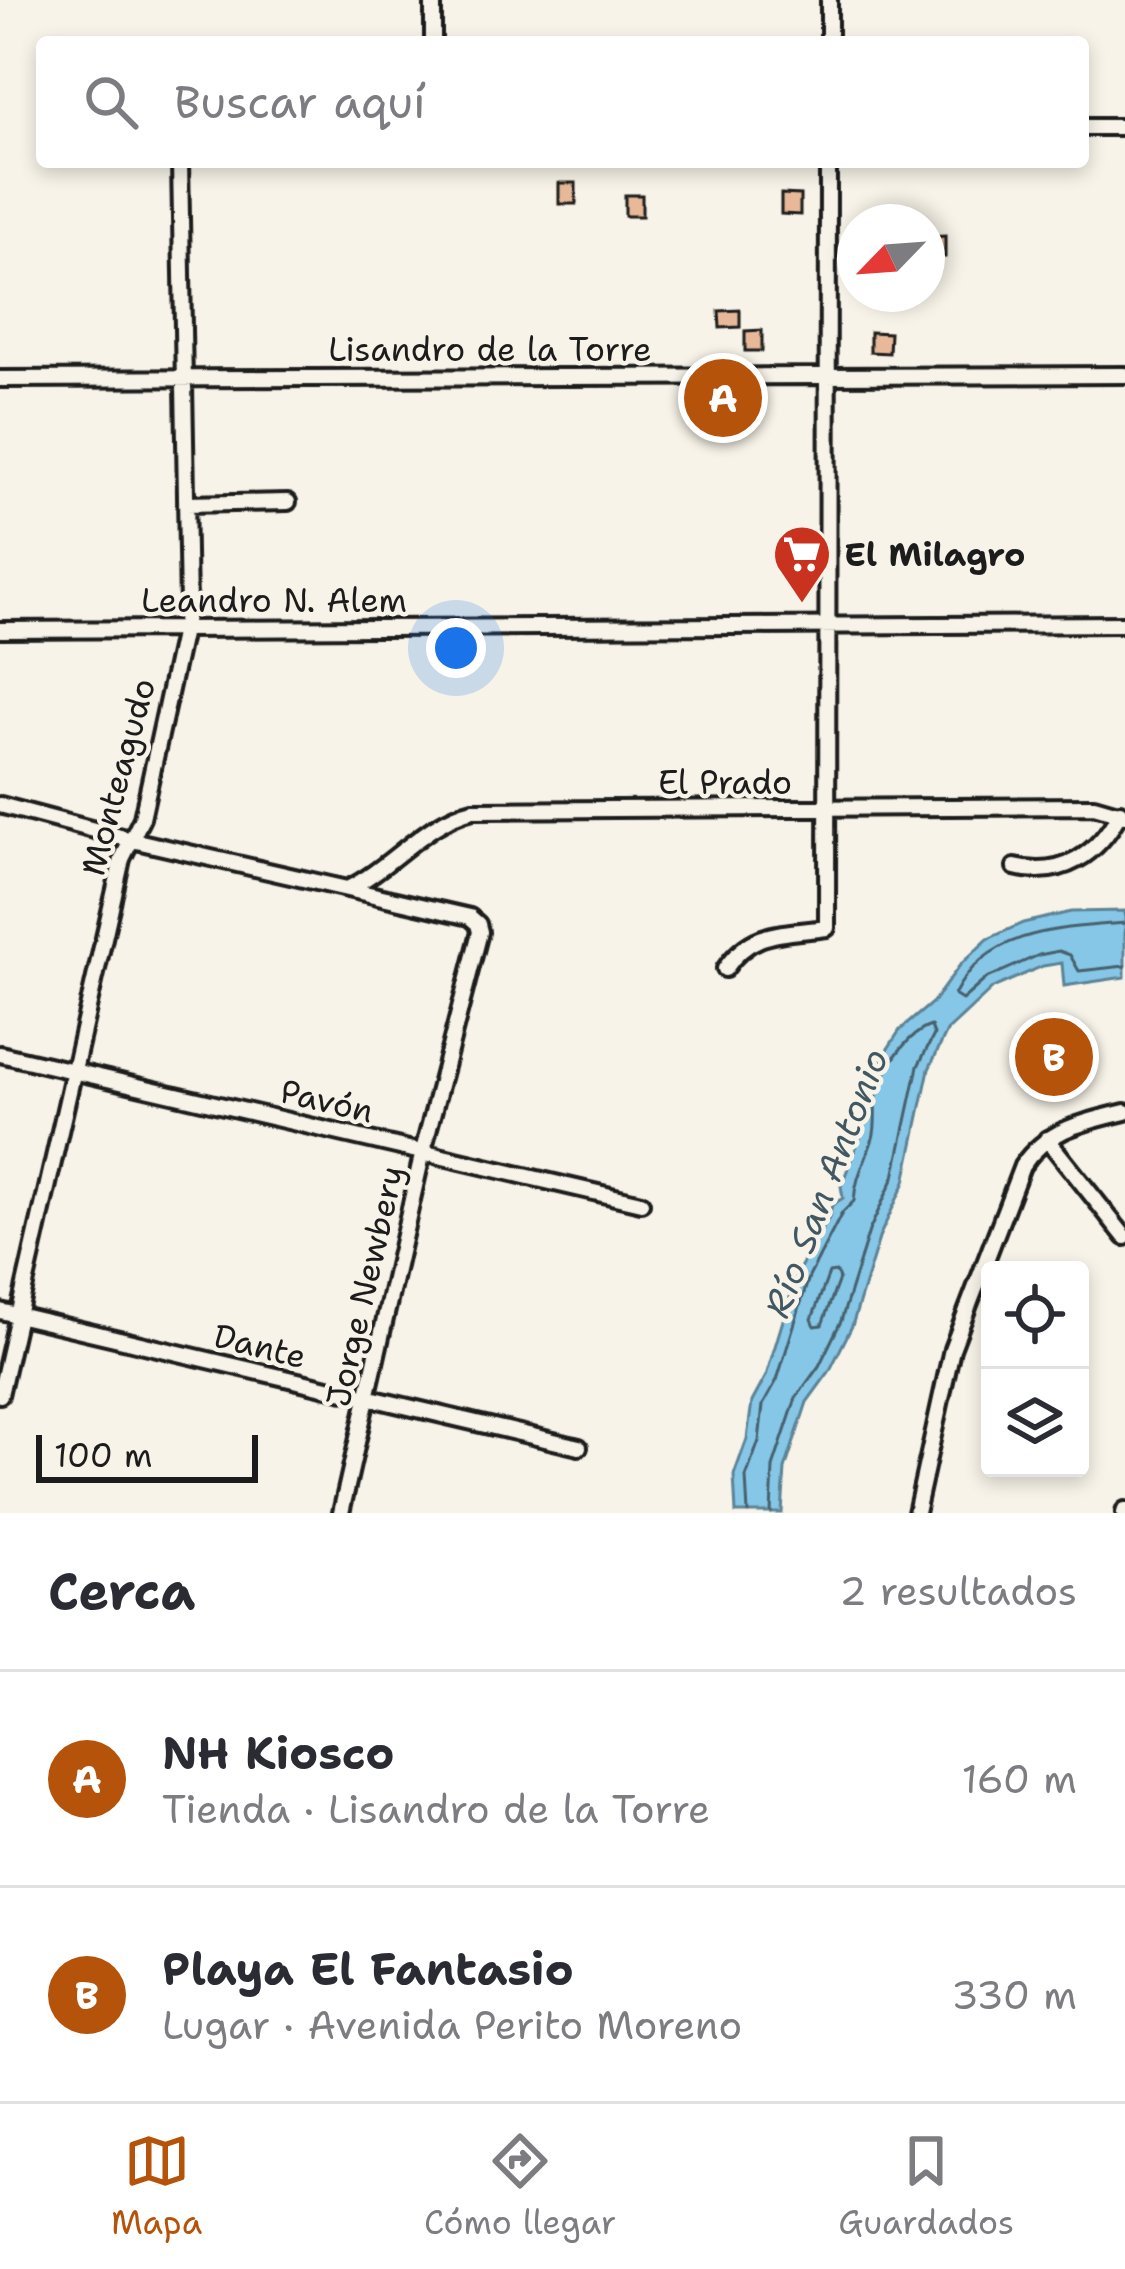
<!DOCTYPE html>
<html lang="es">
<meta charset="utf-8">
<style>
body{margin:0;font-family:"Shantell Sans",sans-serif;background:#f7f7f7;color:#2b2b33}
.controls{position:absolute;right:36px;bottom:36px;display:grid;overflow:hidden;border-radius:12px;box-shadow:0 6px 18px #0003}
.controls button{width:108px;height:108px;display:grid;place-items:center;padding:0;border:0;border-bottom:3px solid #e1e1e2;background:#fff;color:#2b2b33;font:60px sans-serif}
.compass{position:absolute;left:837px;top:204px;width:108px;height:108px;border-radius:50%;background:#fff;box-shadow:0 6px 18px #0003;rotate:245deg}
.scale{position:absolute;left:36px;bottom:30px;width:222px;box-sizing:border-box;padding-left:12px;border:6px solid #1c1c1c;border-top:0;font-size:33px;line-height:42px;white-space:nowrap;color:#1c1c1c;-webkit-text-stroke:9px #f7f3e8;paint-order:stroke}
.you{position:absolute;left:456px;top:648px;width:42px;height:42px;margin:-30px;border:9px solid #fff;border-radius:50%;background:#1a73e8;box-shadow:0 0 0 18px #1a73e833}
.badge{display:grid;place-items:center;width:78px;height:78px;border-radius:50%;background:#b45309;color:#fff;font-size:39px;font-weight:700}
.pin{position:absolute;translate:-50% -50%;border:6px solid #fff;box-shadow:0 3px 12px #0006}
.list{margin:0;padding:0;list-style:none}
h2{display:flex;justify-content:space-between;align-items:center;height:156px;margin:0;padding:0 48px;font-size:51px}
h2 small{font-size:39px;font-weight:400;color:#7c7c81}
.list li{display:grid;grid-template-columns:78px 1fr auto;gap:36px;align-items:center;box-sizing:border-box;height:216px;padding:0 48px;border-top:3px solid #e1e1e2}
.list b{display:block;font-size:45px;white-space:nowrap}
.list p{margin:0;font-size:39px;white-space:nowrap;color:#7c7c81}
.list em{font-size:39px;font-style:normal;color:#7c7c81}
.icon{flex:none;width:66px;height:66px;fill:none;stroke:currentColor;stroke-width:2;stroke-linecap:round;stroke-linejoin:round}
.map{position:relative;flex:none;width:1125px;height:1513px;overflow:hidden}
.search{position:absolute;background:#fff;box-shadow:0 6px 18px #0003;left:36px;right:36px;top:36px;height:132px;display:flex;align-items:center;gap:30px;box-sizing:border-box;padding:0 42px;border-radius:12px;color:#7c7c81;font-size:45px}
.sheet{height:588px;background:#fff}
nav{display:flex;justify-content:space-around;align-items:center;box-sizing:border-box;height:168px;border-top:3px solid #e1e1e2;background:#fff;font-size:33px;color:#7c7c81}
nav a{display:grid;justify-items:center;gap:6px}
nav .on{color:#b45309}
.map>svg:first-child{display:block}
.water{fill:#86c7e7;stroke:#5c8396;stroke-width:3}
.lines{fill:none;stroke-linecap:round;stroke-linejoin:round}
.shore{stroke:#46606d;stroke-width:3}
.building{fill:#e8b999;stroke:#1c1c1c;stroke-width:3}
.street-casing{stroke:#1c1c1c;stroke-width:22}
.street{stroke:#f7f3e8;stroke-width:14}
.labels{text-anchor:middle;dominant-baseline:central;stroke-width:9;stroke-linejoin:round;paint-order:stroke}
.street-label{font-size:33px;fill:#1c1c1c;stroke:#f7f3e8}
.poi-label{font-size:33px;font-weight:bold;fill:#1c1c1c;stroke:#f7f3e8;text-anchor:start}
.water-label{font-size:36px;font-style:italic;fill:#415863;stroke:#f7f3e8}
</style>
<div class="map">
<svg width="1125" height="1513" viewBox="0 0 1125 1513">
<rect width="100%" height="100%" fill="#f7f3e8"/>
<filter id="ink" filterUnits="userSpaceOnUse"><feTurbulence type="fractalNoise" baseFrequency=".00833" numOctaves="2"/><feDisplacementMap in="SourceGraphic" scale="24" xChannelSelector="R" yChannelSelector="G"/><feConvolveMatrix kernelMatrix="1 2 1 2 8 2 1 2 1" color-interpolation-filters="sRGB"/></filter>
<g filter="url(#ink)">
<path class="water" d="M 1125,911 L 1125,977 L 1064,986 L 1062,963 L 1043,966 L 993,988 L 947,1031 L 929,1069 L 905,1182 L 880,1235 L 852,1326 L 829,1372 L 807,1402 L 785,1469 L 782,1513 L 736,1513 L 734,1475 L 747,1439 L 752,1402 L 766,1376 L 798,1271 L 829,1218 L 832,1205 L 843,1198 L 841,1186 L 863,1130 L 864,1094 L 871,1075 L 900,1030 L 933,1002 L 960,965 L 988,939 L 1023,923 L 1071,912 Z"/>
<g class="lines">
<path class="shore" d="M 1125,923 C 1060,928 987,929 954,995 L 962,1000 L 987,978 L 1039,955 L 1059,951 L 1070,955 L 1079,971 L 1125,966
M 836,1272 L 839,1279 L 822,1325 L 815,1326 L 812,1319 L 829,1273 Z
M 748,1513 L 746,1477 L 759,1441 L 763,1405 L 777,1380 L 809,1277 L 842,1213 L 854,1201 C 855,1178 866,1160 873,1138 C 877,1125 874,1112 876,1099 C 880,1073 906,1034 931,1026 L 934,1035 L 918,1066 L 894,1177 L 869,1231 L 841,1321 L 819,1366 L 796,1398 L 773,1467 L 771,1513"/>
</g>
<path class="building" d="M 559,183 L 576,183 L 576,204 L 559,204 Z
M 781,194 L 800,195 L 800,215 L 781,214 Z
M 625,195 L 642,195 L 642,216 L 625,216 Z
M 945,236 L 945,257 L 929,257 L 928,237 Z
M 740,310 L 740,327 L 720,328 L 719,311 Z
M 762,330 L 762,351 L 745,351 L 745,331 Z
M 870,332 L 890,333 L 889,353 L 870,352 Z"/>
<g class="lines">
<g class="street-casing">
<path id="street" d="M 433,42 L 433,0
M 829,42 L 829,0
M 1083,127 L 1125,127
M 0,379 L 1125,375
M 186,504 L 288,502
M 0,630 L 1125,624
M 0,805 L 132,840 L 470,917 L 478,924 L 480,932 L 423,1151 L 341,1513
M 1015,867 C 1062,879 1099,854 1120,812
M 347,889 C 391,868 426,821 473,810 L 1094,806 L 1125,815
M 725,969 C 752,929 783,934 827,928 L 828,162
M 0,1054 L 641,1203
M 1047,1139 L 1125,1237
M 0,1311 L 579,1447
M 0,1395 L 122,859 L 142,818 L 188,607 L 180,162
M 916,1513 L 952,1349 L 1022,1166 C 1047,1129 1084,1122 1125,1112
M 1124,1513 L 1125,1510"/>
</g>
<use href="#street" class="street"/>
</g>
</g>
<defs>
<g id="supermarket-pin" transform="scale(3)"><path d="M0 17L-7.5 6A9.5 9.5 0 1 1 7.5 6Z" fill="#c8321e" stroke="#f7f3e8"/><path d="M-6-5.5h2.5l.6 2H6L4.5 2H-2.5L-4.4-4H-6ZM-1.5 3.2a1.3 1.3 0 1 0 .1 0ZM3 3.2a1.3 1.3 0 1 0 .1 0Z" fill="#fff"/></g>
</defs>
<g fill-rule="evenodd">
<use href="#supermarket-pin" x="802" y="554"/>
</g>
<g class="labels">
<g class="street-label">
<text x="490" y="349">Lisandro de la Torre</text>
<text x="274" y="600">Leandro N. Alem</text>
<text transform="translate(118 777) rotate(-75)">Monteagudo</text>
<text x="725" y="782">El Prado</text>
<text transform="translate(327 1101) rotate(13)">Pavón</text>
<text transform="translate(365 1286) rotate(-77)">Jorge Newbery</text>
<text transform="translate(260 1346) rotate(14)">Dante</text>
</g>
<g class="poi-label">
<text x="844" y="554">El Milagro</text>
</g>
<g class="water-label">
<text transform="translate(826 1183) rotate(-69)">Río San Antonio</text>
</g>
</g>
</svg>
<div class="controls">
<button><svg class="icon" aria-label="locate" viewBox="0 0 24 24"><circle cx="12" cy="12" r="6"/><path d="M12 2v4M12 18v4M2 12h4M18 12h4"/></svg></button>
<button><svg class="icon" aria-label="layers" viewBox="0 0 24 24"><path d="M12 4l9 5-9 5-9-5zM3 14l9 5 9-5"/></svg></button>
</div>
<svg class="compass" viewBox="-18 -18 36 36"><path d="M0-13l5 13h-10z" fill="#e53935"/><path d="M0 13l5-13h-10z" fill="#7c7c81"/></svg>
<div class="scale">100 m</div>
<div class="you"></div>
<div class="pin badge" style="left:723px;top:398px">A</div>
<div class="pin badge" style="left:1054px;top:1057px">B</div>
<div class="search"><svg class="icon" aria-label="search" viewBox="0 0 24 24"><circle cx="10" cy="10" r="6"/><path d="M15 15l6 6"/></svg>Buscar aquí</div>
</div>
<section class="sheet">
<h2>Cerca<small>2 resultados</small></h2>
<ul class="list">
<li><span class="badge">A</span><div><b>NH Kiosco</b><p>Tienda · Lisandro de la Torre</p></div><em>160 m</em></li>
<li><span class="badge">B</span><div><b>Playa El Fantasio</b><p>Lugar · Avenida Perito Moreno</p></div><em>330 m</em></li>
</ul>
</section>
<nav>
<a class="on"><svg class="icon" aria-label="map" viewBox="0 0 24 24"><path d="M3 6l6-2 6 2 6-2v14l-6 2-6-2-6 2zM9 4v14M15 6v14"/></svg>Mapa</a>
<a><svg class="icon" aria-label="directions" viewBox="0 0 24 24"><path d="M12 3l9 9-9 9-9-9zM9 14v-3h6M13 9l2 2-2 2"/></svg>Cómo llegar</a>
<a><svg class="icon" aria-label="saved" viewBox="0 0 24 24"><path d="M7 4h10v16l-5-4-5 4z"/></svg>Guardados</a>
</nav>
